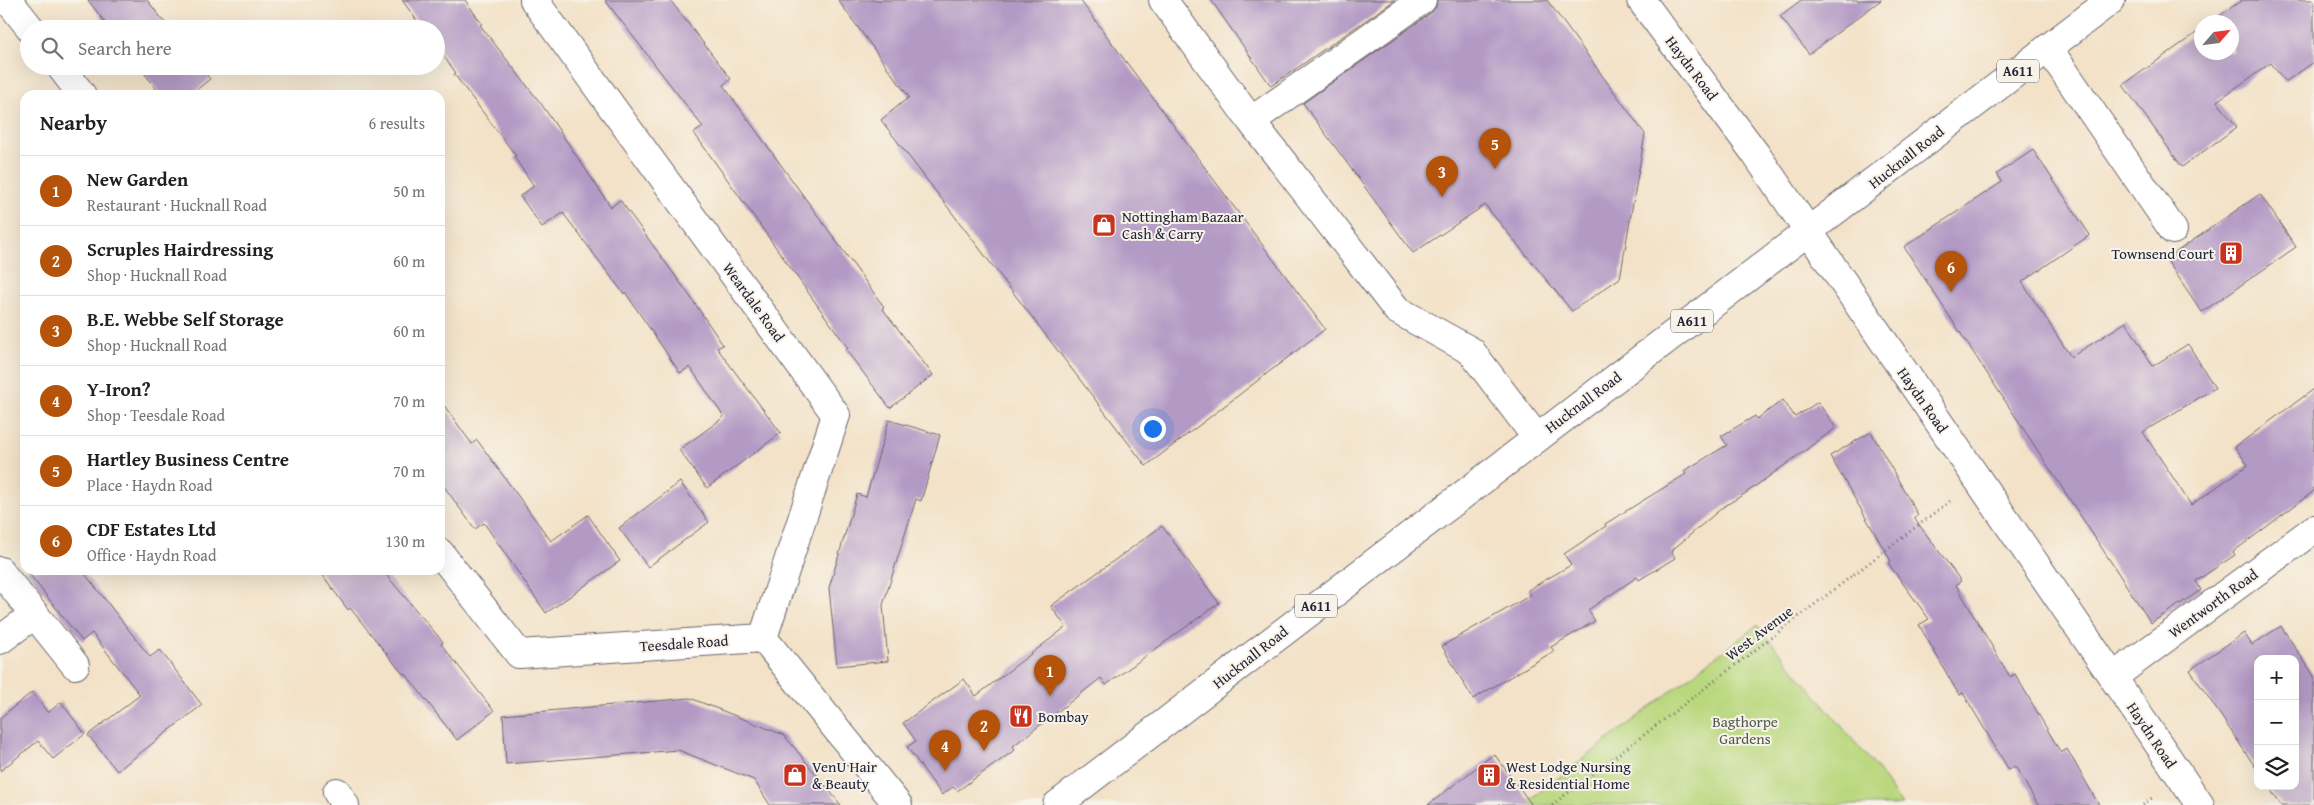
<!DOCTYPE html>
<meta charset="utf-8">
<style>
body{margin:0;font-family:"Gentium Book Plus",serif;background:#f2f2f2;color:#202124}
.controls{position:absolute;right:15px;bottom:15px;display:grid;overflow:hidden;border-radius:10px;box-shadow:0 5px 20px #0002}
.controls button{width:45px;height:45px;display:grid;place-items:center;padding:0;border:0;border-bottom:1px solid #e0e0e0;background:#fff;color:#202124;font:25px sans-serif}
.compass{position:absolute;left:2194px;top:15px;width:45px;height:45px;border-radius:50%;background:#fff;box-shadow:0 5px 20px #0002;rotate:62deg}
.you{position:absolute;left:1152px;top:428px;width:18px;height:18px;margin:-12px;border:4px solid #fff;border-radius:50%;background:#1a73e8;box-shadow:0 0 0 8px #1a73e833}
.badge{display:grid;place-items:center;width:32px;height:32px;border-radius:50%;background:#b45309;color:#fff;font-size:16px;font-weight:700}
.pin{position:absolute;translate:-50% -41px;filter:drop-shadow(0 1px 2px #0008)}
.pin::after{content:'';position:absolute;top:26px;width:18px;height:15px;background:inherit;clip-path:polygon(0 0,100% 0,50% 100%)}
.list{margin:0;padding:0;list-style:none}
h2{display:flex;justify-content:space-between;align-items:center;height:65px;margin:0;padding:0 20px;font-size:21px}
h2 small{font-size:16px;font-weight:400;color:#757577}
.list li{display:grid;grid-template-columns:32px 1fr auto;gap:15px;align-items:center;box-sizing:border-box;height:70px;padding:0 20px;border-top:1px solid #e0e0e0}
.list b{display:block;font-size:19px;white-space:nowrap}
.list p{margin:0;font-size:16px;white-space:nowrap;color:#757577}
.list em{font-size:16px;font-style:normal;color:#757577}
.icon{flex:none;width:28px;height:28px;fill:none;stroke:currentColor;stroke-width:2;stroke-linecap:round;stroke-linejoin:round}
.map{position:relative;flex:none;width:2314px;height:805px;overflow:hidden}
.search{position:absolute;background:#fff;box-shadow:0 5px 20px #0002;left:20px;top:20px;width:425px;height:55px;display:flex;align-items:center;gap:12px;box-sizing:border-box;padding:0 18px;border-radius:28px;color:#757577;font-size:19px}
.panel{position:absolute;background:#fff;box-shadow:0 5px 20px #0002;left:20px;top:90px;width:425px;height:485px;border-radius:15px}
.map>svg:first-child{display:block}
.green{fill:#b9d87e;stroke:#6e7d5c}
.building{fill:#b39ac5}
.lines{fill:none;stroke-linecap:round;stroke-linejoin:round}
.minor-casing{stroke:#6b656c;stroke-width:30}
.major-casing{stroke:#6b656c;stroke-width:30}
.path{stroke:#6b656c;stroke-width:3;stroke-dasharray:1 4;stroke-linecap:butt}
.minor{stroke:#fff;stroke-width:28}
.major{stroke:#fff;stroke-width:28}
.labels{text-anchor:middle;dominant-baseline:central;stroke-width:4;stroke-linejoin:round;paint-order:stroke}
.shield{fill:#f7f3e8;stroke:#62616f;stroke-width:1}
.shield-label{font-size:14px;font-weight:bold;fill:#22223b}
.street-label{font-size:15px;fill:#22223b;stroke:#f7f3e8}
.poi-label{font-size:15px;fill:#22223b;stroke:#f7f3e8;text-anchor:start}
.park-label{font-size:15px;fill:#4f594f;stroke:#f7f3e8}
</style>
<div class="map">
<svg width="2314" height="805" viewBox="0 0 2314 805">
<rect width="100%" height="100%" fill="#f7f3e8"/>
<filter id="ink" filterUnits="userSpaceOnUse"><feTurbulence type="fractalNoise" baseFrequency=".02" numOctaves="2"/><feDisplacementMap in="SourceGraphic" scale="10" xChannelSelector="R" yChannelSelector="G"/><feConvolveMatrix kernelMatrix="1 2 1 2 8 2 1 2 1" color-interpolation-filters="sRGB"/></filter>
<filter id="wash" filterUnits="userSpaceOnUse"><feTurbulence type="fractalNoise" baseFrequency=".0096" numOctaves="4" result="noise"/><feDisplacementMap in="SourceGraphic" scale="20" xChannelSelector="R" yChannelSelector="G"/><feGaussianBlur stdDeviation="1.12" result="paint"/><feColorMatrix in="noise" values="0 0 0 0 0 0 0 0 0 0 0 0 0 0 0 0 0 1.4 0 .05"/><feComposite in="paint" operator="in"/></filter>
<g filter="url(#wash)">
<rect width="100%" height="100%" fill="#f3e2c8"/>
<path class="green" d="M 1757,625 L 1874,765 L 1902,805 L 1523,805 Z"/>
<g id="blocks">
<path class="building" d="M 88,0 L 147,0 L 170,29 L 110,29 Z
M 402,0 L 465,0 L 482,24 L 480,25 L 542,105 L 611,207 L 620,200 L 687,292 L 723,345 L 717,348 L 781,433 L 707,488 L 679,450 L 724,417 L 690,367 L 680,373 L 625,292 L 624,294 L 563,213 L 542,227 L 520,196 L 534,186 L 514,157 L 516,156 L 454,74 L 456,73 L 436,46 L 436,29 L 423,29 Z
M 605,0 L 670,0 L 731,79 L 723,85 L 884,307 L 882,308 L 933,375 L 890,408 L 846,350 L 848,348 L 694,133 L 703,127 Z
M 838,0 L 1080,0 L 1325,329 L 1146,466 L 881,120 L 909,97 Z
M 1211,0 L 1395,0 L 1271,86 Z
M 1437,0 L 1547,0 L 1645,134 L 1620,278 L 1572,311 L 1485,205 L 1413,253 L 1303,103 L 1431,13 L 1436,7 Z
M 1801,0 L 1881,0 L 1809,54 L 1780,16 Z
M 2242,0 L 2314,0 L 2314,62 L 2285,82 L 2271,63 L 2217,101 L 2237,127 L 2182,167 L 2123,85 L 2202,29 L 2202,52 L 2232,52 L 2232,22 L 2211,22 Z
M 139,66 L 200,66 L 210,79 L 190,95 L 161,95 Z
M 2033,150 L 2090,235 L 2022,282 L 2071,357 L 2126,322 L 2153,366 L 2188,344 L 2215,388 L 2143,432 L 2191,505 L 2248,465 L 2235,447 L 2314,389 L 2314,491 L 2233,552 L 2235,555 L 2196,581 L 2201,590 L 2151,623 L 1904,247 L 2002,182 L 1997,174 Z
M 2260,194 L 2296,247 L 2202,312 L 2166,259 Z
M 440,400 L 472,444 L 477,440 L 551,541 L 588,515 L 620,561 L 546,613 L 484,523 L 475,529 L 440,481 Z
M 1783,400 L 1795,417 L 1818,402 L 1836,428 L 1746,493 L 1723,507 L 1671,551 L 1675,558 L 1639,580 L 1637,577 L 1588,610 L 1595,621 L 1551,647 L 1554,651 L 1473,699 L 1442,646 L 1531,595 L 1528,590 L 1571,565 L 1564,554 L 1606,526 L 1605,524 L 1686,474 L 1684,471 L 1727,445 L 1721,436 L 1755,416 L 1757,419 Z
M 889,420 L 940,435 L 921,501 L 916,499 L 883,605 L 888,661 L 837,666 L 829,588 L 857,494 L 866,497 Z
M 1871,432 L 1918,515 L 1914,518 L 1961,581 L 1956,585 L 2010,677 L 2015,674 L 2061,753 L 2067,749 L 2099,805 L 2038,805 L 2015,766 L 2009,770 L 1963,693 L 1959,695 L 1919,625 L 1929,619 L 1888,563 L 1891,561 L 1830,456 Z
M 680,482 L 709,522 L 648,567 L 619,528 Z
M 1162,526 L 1219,603 L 1106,685 L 1101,678 L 1013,746 L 1015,750 L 957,791 L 953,787 L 942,795 L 907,747 L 916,741 L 903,723 L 964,679 L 976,696 L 1066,627 L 1051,606 Z
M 26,570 L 82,570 L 150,657 L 160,650 L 202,705 L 117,771 L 88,735 L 140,695 L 92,633 L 82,641 Z
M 319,570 L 382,570 L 443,642 L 441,644 L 494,711 L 457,740 L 405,673 L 403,674 L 350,608 L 348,610 Z
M 2281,626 L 2314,676 L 2314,805 L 2281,805 L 2268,786 L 2295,786 L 2295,659 L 2258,659 L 2258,771 L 2190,670 L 2244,633 L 2252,645 Z
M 32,692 L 48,713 L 61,702 L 85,734 L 53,759 L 38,741 L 0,771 L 0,718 Z
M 690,698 L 784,735 L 841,805 L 770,805 L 754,780 L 678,750 L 506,764 L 503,715 Z
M 1494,754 L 1532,805 L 1428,805 Z"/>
</g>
</g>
<g filter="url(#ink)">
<use href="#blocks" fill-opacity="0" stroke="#6b656c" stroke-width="1"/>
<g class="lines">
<g class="minor-casing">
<path id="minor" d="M 8,0 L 31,29
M 534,0 L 836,415 L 763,638
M 1163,0 L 1251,121 L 1397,310 L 1471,351 L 1536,437
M 1641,0 L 1755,153 L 2200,805
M 2048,48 L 2173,230
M 60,66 L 82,95
M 1251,121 L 1422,0
M 440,553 L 519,654 L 763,638 L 898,805
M 0,571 L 75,665
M 0,640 L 35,614
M 2113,677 L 2314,529
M 337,792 L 345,805"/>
</g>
<g class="major-casing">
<path id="major" d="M 1057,805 L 2111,0"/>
</g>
<path class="path" d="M 1552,805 L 1950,501
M 2143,805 L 2152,798"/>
<use href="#minor" class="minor"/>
<use href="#major" class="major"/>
</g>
</g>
<defs>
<g id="shop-square" transform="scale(1.25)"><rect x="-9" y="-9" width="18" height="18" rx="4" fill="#c8321e" stroke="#f7f3e8"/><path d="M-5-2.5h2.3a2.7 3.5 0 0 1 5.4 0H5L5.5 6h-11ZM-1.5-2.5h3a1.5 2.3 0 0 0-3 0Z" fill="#fff"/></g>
<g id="building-square" transform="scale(1.25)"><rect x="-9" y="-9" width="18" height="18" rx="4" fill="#c8321e" stroke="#f7f3e8"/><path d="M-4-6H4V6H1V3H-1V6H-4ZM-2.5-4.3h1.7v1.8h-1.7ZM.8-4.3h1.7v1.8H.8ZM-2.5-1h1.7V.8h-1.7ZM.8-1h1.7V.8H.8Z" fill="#fff"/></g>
<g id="restaurant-square" transform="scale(1.25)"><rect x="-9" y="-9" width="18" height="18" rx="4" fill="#c8321e" stroke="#f7f3e8"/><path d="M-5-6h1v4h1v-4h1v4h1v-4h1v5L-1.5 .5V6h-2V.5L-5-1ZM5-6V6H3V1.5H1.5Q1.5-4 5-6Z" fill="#fff"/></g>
</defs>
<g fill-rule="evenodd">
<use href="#shop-square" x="1104" y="225"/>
<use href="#building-square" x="2231" y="253"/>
<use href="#restaurant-square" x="1021" y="716"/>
<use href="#shop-square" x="795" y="775"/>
<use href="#building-square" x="1489" y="775"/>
</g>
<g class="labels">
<g class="shield">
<rect x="1997" y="59.5" width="42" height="23" rx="4"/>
<rect x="1671" y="309.5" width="42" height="23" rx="4"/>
<rect x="1295" y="594.5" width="42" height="23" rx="4"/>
</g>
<g class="shield-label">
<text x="2018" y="71">A611</text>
<text x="1692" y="321">A611</text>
<text x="1316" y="606">A611</text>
</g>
<g class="street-label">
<text transform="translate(1692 68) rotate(53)">Haydn Road</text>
<text transform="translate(1906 157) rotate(-38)">Hucknall Road</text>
<text transform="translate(754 302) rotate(54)">Weardale Road</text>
<text transform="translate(1923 400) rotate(55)">Haydn Road</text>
<text transform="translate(1583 402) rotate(-37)">Hucknall Road</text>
<text transform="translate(2213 603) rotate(-36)">Wentworth Road</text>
<text transform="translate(1759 633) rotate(-37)">West Avenue</text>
<text transform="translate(684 643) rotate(-4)">Teesdale Road</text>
<text transform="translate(1250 657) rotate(-38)">Hucknall Road</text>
<text transform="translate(2152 735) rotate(56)">Haydn Road</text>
</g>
<g class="poi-label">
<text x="1122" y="216">Nottingham Bazaar<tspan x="1122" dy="17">Cash &amp; Carry</tspan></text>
<text x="2214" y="253" text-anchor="end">Townsend Court</text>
<text x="1038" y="716">Bombay</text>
<text x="812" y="766">VenU Hair<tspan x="812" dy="17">&amp; Beauty</tspan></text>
<text x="1506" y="766">West Lodge Nursing<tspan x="1506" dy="17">&amp; Residential Home</tspan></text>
</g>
<g class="park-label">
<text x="1745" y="721">Bagthorpe<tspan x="1745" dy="17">Gardens</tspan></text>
</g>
</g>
</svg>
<div class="controls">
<button>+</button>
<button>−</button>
<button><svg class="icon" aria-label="layers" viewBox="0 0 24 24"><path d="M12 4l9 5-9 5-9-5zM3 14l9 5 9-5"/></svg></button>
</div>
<svg class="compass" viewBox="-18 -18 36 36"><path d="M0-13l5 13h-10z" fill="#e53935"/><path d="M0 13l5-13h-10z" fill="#757577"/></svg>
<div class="you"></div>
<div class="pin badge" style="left:1050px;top:696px">1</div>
<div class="pin badge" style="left:984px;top:751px">2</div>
<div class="pin badge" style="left:1442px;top:197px">3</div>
<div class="pin badge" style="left:945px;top:771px">4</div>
<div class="pin badge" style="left:1495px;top:169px">5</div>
<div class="pin badge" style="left:1951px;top:292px">6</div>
<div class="search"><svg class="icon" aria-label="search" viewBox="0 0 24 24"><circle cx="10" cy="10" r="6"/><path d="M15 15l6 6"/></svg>Search here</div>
<section class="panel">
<h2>Nearby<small>6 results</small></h2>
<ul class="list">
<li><span class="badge">1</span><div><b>New Garden</b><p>Restaurant · Hucknall Road</p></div><em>50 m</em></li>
<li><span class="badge">2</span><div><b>Scruples Hairdressing</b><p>Shop · Hucknall Road</p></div><em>60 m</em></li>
<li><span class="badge">3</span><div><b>B.E. Webbe Self Storage</b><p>Shop · Hucknall Road</p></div><em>60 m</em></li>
<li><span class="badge">4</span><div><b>Y-Iron?</b><p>Shop · Teesdale Road</p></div><em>70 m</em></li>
<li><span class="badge">5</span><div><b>Hartley Business Centre</b><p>Place · Haydn Road</p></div><em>70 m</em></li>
<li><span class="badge">6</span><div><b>CDF Estates Ltd</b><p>Office · Haydn Road</p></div><em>130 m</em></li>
</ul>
</section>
</div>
